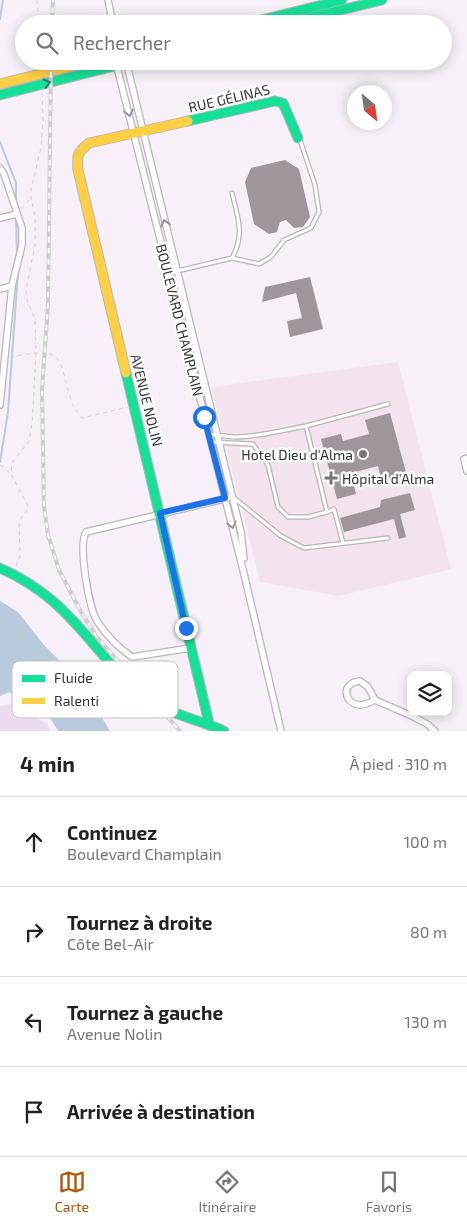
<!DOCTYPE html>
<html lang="fr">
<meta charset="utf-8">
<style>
body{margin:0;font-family:"Exo 2",sans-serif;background:#f6f6f6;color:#222}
.controls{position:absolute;right:15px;bottom:15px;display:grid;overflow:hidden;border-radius:10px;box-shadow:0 2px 12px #0003}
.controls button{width:45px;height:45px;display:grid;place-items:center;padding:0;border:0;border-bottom:1px solid #e0e0e0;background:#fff;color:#222;font:25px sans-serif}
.compass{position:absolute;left:347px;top:85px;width:45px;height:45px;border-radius:50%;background:#fff;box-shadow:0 2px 12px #0003;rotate:151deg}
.stop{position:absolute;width:15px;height:15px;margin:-11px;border:4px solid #1a73e8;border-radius:50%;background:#fff}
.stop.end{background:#1a73e8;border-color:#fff;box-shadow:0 1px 5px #0008}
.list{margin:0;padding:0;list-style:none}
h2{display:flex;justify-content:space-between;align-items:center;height:65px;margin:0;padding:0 20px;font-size:21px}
h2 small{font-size:16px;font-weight:400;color:#767676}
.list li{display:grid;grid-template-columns:32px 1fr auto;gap:15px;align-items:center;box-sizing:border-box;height:90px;padding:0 20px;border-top:1px solid #e0e0e0}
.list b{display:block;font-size:19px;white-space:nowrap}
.list p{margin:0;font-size:16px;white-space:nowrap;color:#767676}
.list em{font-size:16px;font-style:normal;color:#767676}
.icon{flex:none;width:28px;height:28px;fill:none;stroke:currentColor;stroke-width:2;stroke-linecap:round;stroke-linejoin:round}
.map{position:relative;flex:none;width:467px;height:731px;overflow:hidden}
.search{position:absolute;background:#fff;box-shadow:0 2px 12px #0003;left:15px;right:15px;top:15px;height:55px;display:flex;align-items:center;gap:12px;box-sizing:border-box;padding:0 18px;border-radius:28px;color:#767676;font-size:19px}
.sheet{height:425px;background:#fff}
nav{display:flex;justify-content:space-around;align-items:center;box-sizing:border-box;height:70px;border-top:1px solid #e0e0e0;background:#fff;font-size:14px;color:#767676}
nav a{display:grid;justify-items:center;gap:2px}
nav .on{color:#b45309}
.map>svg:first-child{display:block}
.industrial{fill:#f3e3ee}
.park{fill:#eadced}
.water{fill:#b9cadc}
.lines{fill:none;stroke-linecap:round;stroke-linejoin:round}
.stream{stroke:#b9cadc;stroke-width:2}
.building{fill:#9e969c}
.lane-casing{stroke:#bbb5bc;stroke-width:5.5}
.street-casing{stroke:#bbb5bc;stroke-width:8}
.fast-casing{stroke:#bbb5bc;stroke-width:11}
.slow-casing{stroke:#bbb5bc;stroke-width:11}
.path{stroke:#d6d3d7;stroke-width:1;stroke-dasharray:4 4;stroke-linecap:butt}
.lane{stroke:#fefdfe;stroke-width:3}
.street{stroke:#fefdfe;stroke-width:5.5}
.fast{stroke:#16e098;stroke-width:9}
.slow{stroke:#ffcf43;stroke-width:9}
.rail-casing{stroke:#cecccf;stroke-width:4}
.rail{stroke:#fff;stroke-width:2;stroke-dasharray:5.5;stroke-linecap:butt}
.oneway{stroke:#277f63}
.oneway2{stroke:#9a969a}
.route{stroke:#1a73e8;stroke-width:6}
.poi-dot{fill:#79737b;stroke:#fff;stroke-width:2}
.labels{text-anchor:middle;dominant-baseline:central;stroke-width:5;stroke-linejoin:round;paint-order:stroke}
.street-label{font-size:14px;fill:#352f37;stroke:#fff}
.poi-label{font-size:14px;fill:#352f37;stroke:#fff;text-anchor:end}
.key{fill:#fff;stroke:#c2c1c3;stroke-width:1}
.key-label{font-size:14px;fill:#352f37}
</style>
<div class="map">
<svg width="467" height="731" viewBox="0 0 467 731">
<rect width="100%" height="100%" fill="#f7f0f9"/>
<path class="industrial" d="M 398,362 L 451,569 L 339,596 L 260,582 L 211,387 Z"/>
<path class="park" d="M 12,704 L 46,723 L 51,731 L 0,731 L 0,706 Z"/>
<path class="water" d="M 0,601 L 18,612 L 44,645 L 79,680 L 110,731 L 58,731 L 51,719 L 9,692 L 0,696 Z"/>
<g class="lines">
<path class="stream" d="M 0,19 L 3,0
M 0,142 L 16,183 L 16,202
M 16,219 L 17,254
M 0,462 L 8,412 L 18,272"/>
</g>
<path class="building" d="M 285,160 L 299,169 L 310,217 L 303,227 L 294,228 L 286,220 L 280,222 L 277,232 L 269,234 L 254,224 L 245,182 L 251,168 Z
M 310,277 L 323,329 L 290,337 L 287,321 L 302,318 L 296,293 L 262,302 L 265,287 Z
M 390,413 L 407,476 L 382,483 L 378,466 L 351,473 L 356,494 L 337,499 L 321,439 L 341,434 L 343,441 L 369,434 L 365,420 Z
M 410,493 L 415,510 L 400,514 L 406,537 L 399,539 L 394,519 L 344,532 L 340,518 L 380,507 L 381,500 Z"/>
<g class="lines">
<g class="lane-casing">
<path id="lane" d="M 232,258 L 259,264 L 271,257 L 284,240 L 311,228 L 319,212 L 315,185 L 301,143 L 298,138
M 169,273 L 232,258 C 245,235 238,217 232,193
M 306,426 L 388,404
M 209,435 C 218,434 227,437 236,437 C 259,437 283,430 306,426 L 327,512 L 308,517 L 288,517 L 278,507 L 268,465 L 253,444 L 211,442
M 233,497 L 281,536 L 304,548 L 388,538
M 327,512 L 334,509 L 343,543"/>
</g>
<g class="street-casing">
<path id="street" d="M 108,0 L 113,24
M 126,61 L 241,532 L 244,558
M 116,63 L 245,578 L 281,731
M 0,168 L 4,174 L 22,228 L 22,245 L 12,286 L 0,405
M 0,218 L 17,214
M 0,289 L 12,286
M 467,458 L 464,459 L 467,471
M 191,648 L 132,657 C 119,648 106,635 97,621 C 89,608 78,545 86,532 L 228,498
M 375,700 C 371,702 365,705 360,705 C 344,704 340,683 360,681 L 368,687 L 375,700 L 412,716 L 427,724 L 435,731"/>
</g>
<g class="fast-casing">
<path id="fast" d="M 246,24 L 342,0
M 284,24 L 382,0
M 0,95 L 134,61
M 188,121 L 275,101 L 283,103 L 298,138
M 126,373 L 209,723
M 0,568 C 43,587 67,612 96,647 C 109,662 122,679 137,692 C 161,713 196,718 224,731"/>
</g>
<g class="slow-casing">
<path id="slow" d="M 0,84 L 93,61
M 126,373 L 78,170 C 77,155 77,153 89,143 L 188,121"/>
</g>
<path class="path" d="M 37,0 L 39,24
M 21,209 L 30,199
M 10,357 C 23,355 41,350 53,355 C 64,359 67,393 73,405 C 75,409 79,414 82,418 L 128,407
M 0,465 L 11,474
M 16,566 L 20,556 L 19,521 L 29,508 L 11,474 L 12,463 L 29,441 L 32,424 L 36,353 L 35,320 L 27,299 L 26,290 L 35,245 L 35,216 L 31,198 L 31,190 L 41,148 L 43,120 L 42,92"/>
<use href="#lane" class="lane"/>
<use href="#street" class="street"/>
<use href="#fast" class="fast"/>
<use href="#slow" class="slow"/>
<g class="rail-casing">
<path id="rail" d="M 52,24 L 53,0
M 51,61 L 48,305 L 42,389 L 44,507 L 48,535 L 59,570 L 81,612 L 97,637 L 180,731"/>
</g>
<use href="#rail" class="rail"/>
</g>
<defs><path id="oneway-chevron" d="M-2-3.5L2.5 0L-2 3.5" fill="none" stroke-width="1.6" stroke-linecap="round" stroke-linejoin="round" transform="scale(1.25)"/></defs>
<use class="oneway" href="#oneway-chevron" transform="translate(47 83) rotate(-14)"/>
<g class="oneway2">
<use href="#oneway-chevron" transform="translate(129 113) rotate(76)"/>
<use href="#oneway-chevron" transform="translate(165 223) rotate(-104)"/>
<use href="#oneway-chevron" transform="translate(232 525) rotate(76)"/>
</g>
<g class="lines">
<path class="route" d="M 186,628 L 160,513 L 225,498 L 204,417"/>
</g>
<g class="poi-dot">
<circle cx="363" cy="454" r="5"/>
<path d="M328.5 470.5h5v5h5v5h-5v5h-5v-5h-5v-5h5z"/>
</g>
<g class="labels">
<g class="street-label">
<text transform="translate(229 98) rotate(-13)">RUE GÉLINAS</text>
<text transform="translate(180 320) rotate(76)">BOULEVARD CHAMPLAIN</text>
<text transform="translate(147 400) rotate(76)">AVENUE NOLIN</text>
</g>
<g class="poi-label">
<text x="353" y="454">Hotel Dieu d'Alma</text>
<text x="342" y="478" text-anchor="start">Hôpital d'Alma</text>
</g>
</g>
<rect x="12" y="661" width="166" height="57" rx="8" class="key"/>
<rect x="22" y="675" width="23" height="7" fill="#16e098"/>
<rect x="22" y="698" width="23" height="6" fill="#ffcf43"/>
<g class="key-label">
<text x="54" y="683">Fluide</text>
<text x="54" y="706">Ralenti</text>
</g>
</svg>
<div class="controls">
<button><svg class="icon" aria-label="layers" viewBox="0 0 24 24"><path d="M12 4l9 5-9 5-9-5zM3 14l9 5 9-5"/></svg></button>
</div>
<svg class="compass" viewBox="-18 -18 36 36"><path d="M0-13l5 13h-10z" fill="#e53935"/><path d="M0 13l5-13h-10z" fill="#767676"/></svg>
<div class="stop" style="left:204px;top:417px"></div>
<div class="stop end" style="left:186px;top:628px"></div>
<div class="search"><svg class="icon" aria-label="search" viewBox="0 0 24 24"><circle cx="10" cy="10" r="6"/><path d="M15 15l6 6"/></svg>Rechercher</div>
</div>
<section class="sheet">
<h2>4 min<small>À pied · 310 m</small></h2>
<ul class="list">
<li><svg class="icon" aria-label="ahead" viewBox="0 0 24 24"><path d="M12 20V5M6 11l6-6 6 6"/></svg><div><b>Continuez</b><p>Boulevard Champlain</p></div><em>100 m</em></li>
<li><svg class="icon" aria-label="right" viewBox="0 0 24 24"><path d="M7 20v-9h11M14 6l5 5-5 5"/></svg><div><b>Tournez à droite</b><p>Côte Bel-Air</p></div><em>80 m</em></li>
<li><svg class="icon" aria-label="left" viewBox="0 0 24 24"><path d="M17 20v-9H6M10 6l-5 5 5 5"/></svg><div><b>Tournez à gauche</b><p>Avenue Nolin</p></div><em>130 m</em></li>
<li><svg class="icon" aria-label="arrive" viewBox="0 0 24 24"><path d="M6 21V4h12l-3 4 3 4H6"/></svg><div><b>Arrivée à destination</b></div></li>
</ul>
</section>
<nav>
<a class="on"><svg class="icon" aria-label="map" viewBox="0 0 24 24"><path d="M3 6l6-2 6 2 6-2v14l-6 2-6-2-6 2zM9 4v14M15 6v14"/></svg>Carte</a>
<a><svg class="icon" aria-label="directions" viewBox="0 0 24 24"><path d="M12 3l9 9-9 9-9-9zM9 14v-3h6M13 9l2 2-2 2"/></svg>Itinéraire</a>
<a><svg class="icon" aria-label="saved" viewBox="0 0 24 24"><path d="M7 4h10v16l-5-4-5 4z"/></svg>Favoris</a>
</nav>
